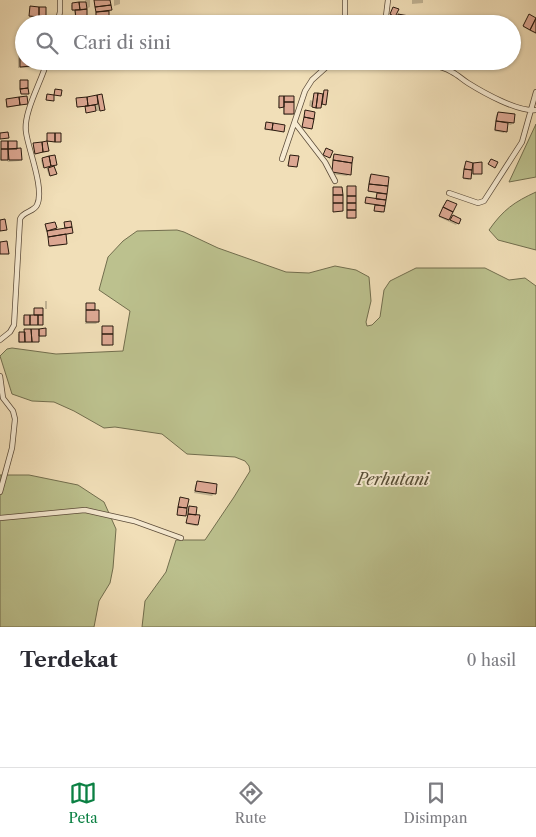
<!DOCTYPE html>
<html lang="id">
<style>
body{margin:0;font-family:"Libre Caslon Text",serif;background:#f2f2f3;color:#2b2b33}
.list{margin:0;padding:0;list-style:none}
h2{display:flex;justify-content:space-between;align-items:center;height:65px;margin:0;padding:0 20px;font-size:21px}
h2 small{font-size:16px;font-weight:400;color:#7c7c81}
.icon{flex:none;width:28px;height:28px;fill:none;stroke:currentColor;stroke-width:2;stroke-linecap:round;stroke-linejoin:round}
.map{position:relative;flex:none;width:536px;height:627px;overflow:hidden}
.search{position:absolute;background:#fff;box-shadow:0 1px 4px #0004;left:15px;right:15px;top:15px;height:55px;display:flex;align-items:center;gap:12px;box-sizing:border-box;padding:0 18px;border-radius:28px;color:#7c7c81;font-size:19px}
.sheet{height:140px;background:#fff}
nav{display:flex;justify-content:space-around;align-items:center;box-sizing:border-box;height:70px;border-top:1px solid #e1e1e2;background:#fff;font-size:14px;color:#7c7c81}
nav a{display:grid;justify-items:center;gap:2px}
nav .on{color:#0b8043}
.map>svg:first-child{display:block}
.green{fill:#bcc18e;stroke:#726e4e}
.shadow{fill:#0003}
.building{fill:#dda893;stroke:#291a0f}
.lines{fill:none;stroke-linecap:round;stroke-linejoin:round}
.minor-casing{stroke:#5b4b39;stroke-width:6}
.minor{stroke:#f6ead1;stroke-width:4.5}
.labels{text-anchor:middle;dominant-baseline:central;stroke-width:4;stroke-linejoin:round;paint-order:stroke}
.park-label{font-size:16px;font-style:italic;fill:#554c35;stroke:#f6ead1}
</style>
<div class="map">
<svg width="536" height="627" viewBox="0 0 536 627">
<rect width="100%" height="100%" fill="#f1dfb8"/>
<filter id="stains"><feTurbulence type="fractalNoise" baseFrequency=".004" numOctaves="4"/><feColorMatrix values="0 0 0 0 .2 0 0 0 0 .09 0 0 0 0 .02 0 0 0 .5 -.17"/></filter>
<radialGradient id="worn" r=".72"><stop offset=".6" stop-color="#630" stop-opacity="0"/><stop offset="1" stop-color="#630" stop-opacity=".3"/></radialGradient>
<path class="green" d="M 536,124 L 536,177 L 509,182 Z
M 536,192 L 536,250 L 498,240 L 489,230 C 503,210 514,202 536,192 Z
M 177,230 L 184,232 L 218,248 L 286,272 L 309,273 L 335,266 L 356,270 L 369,277 L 371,301 L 366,322 L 367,326 L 372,325 L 380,317 L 384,290 L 390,281 L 416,268 L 485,268 L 509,280 L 525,278 L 536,286 L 536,627 L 142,627 L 145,601 L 166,572 L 176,540 L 205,540 L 234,497 L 250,471 L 249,466 L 245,461 L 235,457 L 187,454 L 162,434 L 115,427 L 104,428 L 74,411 L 54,402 L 32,401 L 12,394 L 0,356 L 7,349 L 12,348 L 56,354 L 123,351 L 130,311 L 99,290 L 108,257 L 123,241 L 137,231 Z
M 0,475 L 29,475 L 78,485 L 104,502 L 116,529 L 113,568 L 110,583 L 99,601 L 94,627 L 0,627 Z"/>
<path class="shadow" d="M 85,0 L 90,0 L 90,7 L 86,9 L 86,16 L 75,18 L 74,11 L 72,11 L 71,5 L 86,3 Z
M 94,0 L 109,0 L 110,10 L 108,11 L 107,17 L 96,18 Z
M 114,0 L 120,0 L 120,4 L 114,6 Z
M 412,0 L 423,0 L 423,3 L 412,4 Z
M 31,7 L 45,17 L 29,17 Z
M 528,17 L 536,20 L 536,34 L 523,27 Z
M 71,21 L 87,21 L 87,24 L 70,24 Z
M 20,48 L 24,61 L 36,61 L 35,67 L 18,68 L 18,50 Z
M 315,94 L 323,95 L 325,104 L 320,105 L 318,109 L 309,106 L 310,100 L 313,101 Z
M 101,96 L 102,111 L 90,111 L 90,113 L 86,113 L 85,106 L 77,108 L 77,99 Z
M 279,97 L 293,113 L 292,115 L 283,115 L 283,108 L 278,108 Z
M 6,100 L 27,104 L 6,108 Z
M 305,112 L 311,128 L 310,129 L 302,128 Z
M 498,113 L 514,115 L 513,123 L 511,125 L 506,124 L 504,133 L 494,131 L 496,115 Z
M 266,123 L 283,131 L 264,130 Z
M 48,134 L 60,141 L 46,142 L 47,152 L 34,154 L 33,146 L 46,142 Z
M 2,142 L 16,149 L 21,159 L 19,161 L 8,162 L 7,160 L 0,161 Z
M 54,156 L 56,164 L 53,166 L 55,174 L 49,176 L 46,167 L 43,168 L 41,160 Z
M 333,163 L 349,174 L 347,176 L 330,174 Z
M 466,163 L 481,164 L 481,173 L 471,175 L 469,180 L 463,179 Z
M 371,175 L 388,178 L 382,213 L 374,211 L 375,205 L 365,204 L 366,200 L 376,200 L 377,193 L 368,192 L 369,177 Z
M 347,187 L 355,218 L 354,219 L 346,219 Z
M 446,202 L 450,215 L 460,219 L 456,225 L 439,217 Z
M 70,222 L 71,233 L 65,236 L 66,243 L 64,245 L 50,247 L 48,232 L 46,232 L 45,226 L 46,225 L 56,228 L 52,231 L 64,230 L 64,224 Z
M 45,301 L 47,301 L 47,309 L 45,309 Z
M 87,304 L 94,310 L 98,322 L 96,324 L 85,324 Z
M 34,309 L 42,324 L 23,326 L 23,317 L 33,316 Z
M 102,327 L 111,344 L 110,346 L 101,346 Z
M 25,330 L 45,336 L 38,337 L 37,342 L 18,343 L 18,334 L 24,333 Z
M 197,483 L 214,494 L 212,496 L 194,493 L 195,485 Z
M 180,499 L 186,511 L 189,507 L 197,525 L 196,526 L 186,524 L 188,513 L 184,516 L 177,515 Z"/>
<path class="building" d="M 94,0 L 110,0 L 111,5 L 95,7 Z
M 79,2 L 86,2 L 87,9 L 80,10 Z
M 79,2 L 80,10 L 72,10 L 72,3 Z
M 111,5 L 112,10 L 96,12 L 95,7 Z
M 30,6 L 39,7 L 39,17 L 29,16 Z
M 39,7 L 46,7 L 46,17 L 39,17 Z
M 393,7 L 399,9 L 395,17 L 390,14 Z
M 87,9 L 87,17 L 76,18 L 75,10 Z
M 109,11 L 109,16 L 96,17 L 96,12 Z
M 398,14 L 409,16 L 408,24 L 397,24 Z
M 529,14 L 536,18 L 530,30 L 523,26 Z
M 409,16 L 421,18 L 420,24 L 408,24 Z
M 374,17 L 383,18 L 382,24 L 373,23 Z
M 536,18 L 536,33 L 530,30 Z
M 20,47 L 24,47 L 24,61 L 32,61 L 32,66 L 20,67 Z
M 20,80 L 28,80 L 28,88 L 20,89 Z
M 28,88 L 29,94 L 21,94 L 20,89 Z
M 55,89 L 62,90 L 61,96 L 54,95 Z
M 324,90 L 328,90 L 326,105 L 322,104 Z
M 314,93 L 318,93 L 316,108 L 312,107 Z
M 318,93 L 323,94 L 321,108 L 316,108 Z
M 47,94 L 54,95 L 54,101 L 46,100 Z
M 102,94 L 105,110 L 100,111 L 97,95 Z
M 97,95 L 98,104 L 88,106 L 87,97 Z
M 27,96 L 28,104 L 20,105 L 19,97 Z
M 279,96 L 284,96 L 284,107 L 279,108 Z
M 284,96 L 294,96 L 294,102 L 284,102 Z
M 19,97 L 20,105 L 7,107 L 6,99 Z
M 87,97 L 88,106 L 77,107 L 76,98 Z
M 284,102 L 294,102 L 294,114 L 284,114 Z
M 95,105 L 96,111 L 86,113 L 85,106 Z
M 305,110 L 315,112 L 314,119 L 304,117 Z
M 498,112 L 515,114 L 514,123 L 496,121 Z
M 304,117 L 314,119 L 312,129 L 302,127 Z
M 496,121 L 508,123 L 507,132 L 495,130 Z
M 266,122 L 273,123 L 272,130 L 265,129 Z
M 273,123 L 285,125 L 284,132 L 272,130 Z
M 8,132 L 9,138 L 0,139 L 0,133 Z
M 47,133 L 55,133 L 55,142 L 47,141 Z
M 55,133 L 61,133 L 61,142 L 55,142 Z
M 1,141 L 8,141 L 8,149 L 1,149 Z
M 8,141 L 17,141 L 17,149 L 8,149 Z
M 47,141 L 49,151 L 43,152 L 42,142 Z
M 42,142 L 43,152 L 35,154 L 33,143 Z
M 21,148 L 22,160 L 9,160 L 8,149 Z
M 326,148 L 333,151 L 330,158 L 323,155 Z
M 1,149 L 8,149 L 8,160 L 1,160 Z
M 334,154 L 353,157 L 352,163 L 333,160 Z
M 55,155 L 57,165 L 51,166 L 49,156 Z
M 290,155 L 299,156 L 297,167 L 288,166 Z
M 49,156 L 51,166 L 44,168 L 42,158 Z
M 491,159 L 498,162 L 495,168 L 488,164 Z
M 333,160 L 352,163 L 351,175 L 332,172 Z
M 466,161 L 473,163 L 472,170 L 464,169 Z
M 482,162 L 482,174 L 473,174 L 473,163 Z
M 54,166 L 57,174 L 50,176 L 48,168 Z
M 464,169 L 472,170 L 471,179 L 463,178 Z
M 371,174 L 389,177 L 388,186 L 369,184 Z
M 369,184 L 388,186 L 387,194 L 368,191 Z
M 347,186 L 356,186 L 356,196 L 347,196 Z
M 333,187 L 342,187 L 343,195 L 333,195 Z
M 377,193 L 387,194 L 386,200 L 376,199 Z
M 333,195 L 343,195 L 343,203 L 333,203 Z
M 347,196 L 356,196 L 356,203 L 347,203 Z
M 366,197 L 386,200 L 385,206 L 365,203 Z
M 447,200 L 457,204 L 453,212 L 443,207 Z
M 333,203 L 343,203 L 343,211 L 333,212 Z
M 347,203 L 356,203 L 356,210 L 347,210 Z
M 375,205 L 385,206 L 384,212 L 374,211 Z
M 443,207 L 453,212 L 449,220 L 439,216 Z
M 347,210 L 356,210 L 356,218 L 347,218 Z
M 453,215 L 461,219 L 459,224 L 450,220 Z
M 5,219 L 7,230 L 0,231 L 0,220 Z
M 71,221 L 72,227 L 65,228 L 64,222 Z
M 55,222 L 57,228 L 47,231 L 45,224 Z
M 72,227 L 73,233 L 48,237 L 47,231 Z
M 66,234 L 67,244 L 49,246 L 48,237 Z
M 7,241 L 9,254 L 0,254 L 0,242 Z
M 86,303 L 95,303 L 95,310 L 86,310 Z
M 34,308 L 43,308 L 43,315 L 34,315 Z
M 86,310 L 99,310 L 99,322 L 86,322 Z
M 24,315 L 30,315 L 30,325 L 24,325 Z
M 30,315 L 38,315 L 38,325 L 30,325 Z
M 38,315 L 43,315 L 43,325 L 38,325 Z
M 102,326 L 113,326 L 113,334 L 102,334 Z
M 46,328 L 46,336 L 39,336 L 39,329 Z
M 24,329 L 31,329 L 32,342 L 25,342 Z
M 31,329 L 39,329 L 39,342 L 32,342 Z
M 19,332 L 25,332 L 25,342 L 19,342 Z
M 102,334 L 113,334 L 113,345 L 102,345 Z
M 197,481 L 217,484 L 216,494 L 195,491 Z
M 180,497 L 189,499 L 187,508 L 178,507 Z
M 189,506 L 197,507 L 196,515 L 188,514 Z
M 178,507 L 187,508 L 186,516 L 177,515 Z
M 188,514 L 200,515 L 198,525 L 186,523 Z"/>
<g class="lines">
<g class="minor-casing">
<path id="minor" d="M 57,24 L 60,12 L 60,0
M 345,24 L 345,0
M 385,24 L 388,0
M 387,61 C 407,65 434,61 452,72 C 458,75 463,80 468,83 C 484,93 518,112 536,110
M 295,123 L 325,162 L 335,181
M 282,159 L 305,91 L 312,80 L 333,61
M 449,193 L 478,203 L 484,201 L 522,142 L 536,92
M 0,340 L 10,332 L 14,325 L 20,219 C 23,211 34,212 37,205 C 45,189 28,149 26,132 C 23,112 42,81 47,61
M 0,376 L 3,398 L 13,411 L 15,419 L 12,448 L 0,492
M 0,518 L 85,510 L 134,521 L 181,538"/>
</g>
<use href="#minor" class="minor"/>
</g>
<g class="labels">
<g class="park-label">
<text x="393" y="479">Perhutani</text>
</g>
</g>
<rect width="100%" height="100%" filter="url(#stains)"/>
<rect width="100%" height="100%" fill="url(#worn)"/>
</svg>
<div class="search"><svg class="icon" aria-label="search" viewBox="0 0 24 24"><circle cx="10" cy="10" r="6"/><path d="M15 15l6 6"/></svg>Cari di sini</div>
</div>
<section class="sheet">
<h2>Terdekat<small>0 hasil</small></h2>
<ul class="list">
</ul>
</section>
<nav>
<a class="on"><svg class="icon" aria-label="map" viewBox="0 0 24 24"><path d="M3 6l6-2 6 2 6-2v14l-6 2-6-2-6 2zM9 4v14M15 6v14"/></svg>Peta</a>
<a><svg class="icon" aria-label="directions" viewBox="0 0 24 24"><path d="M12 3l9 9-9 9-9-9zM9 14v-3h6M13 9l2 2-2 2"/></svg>Rute</a>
<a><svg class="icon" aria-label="saved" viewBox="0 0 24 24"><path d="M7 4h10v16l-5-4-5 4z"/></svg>Disimpan</a>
</nav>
